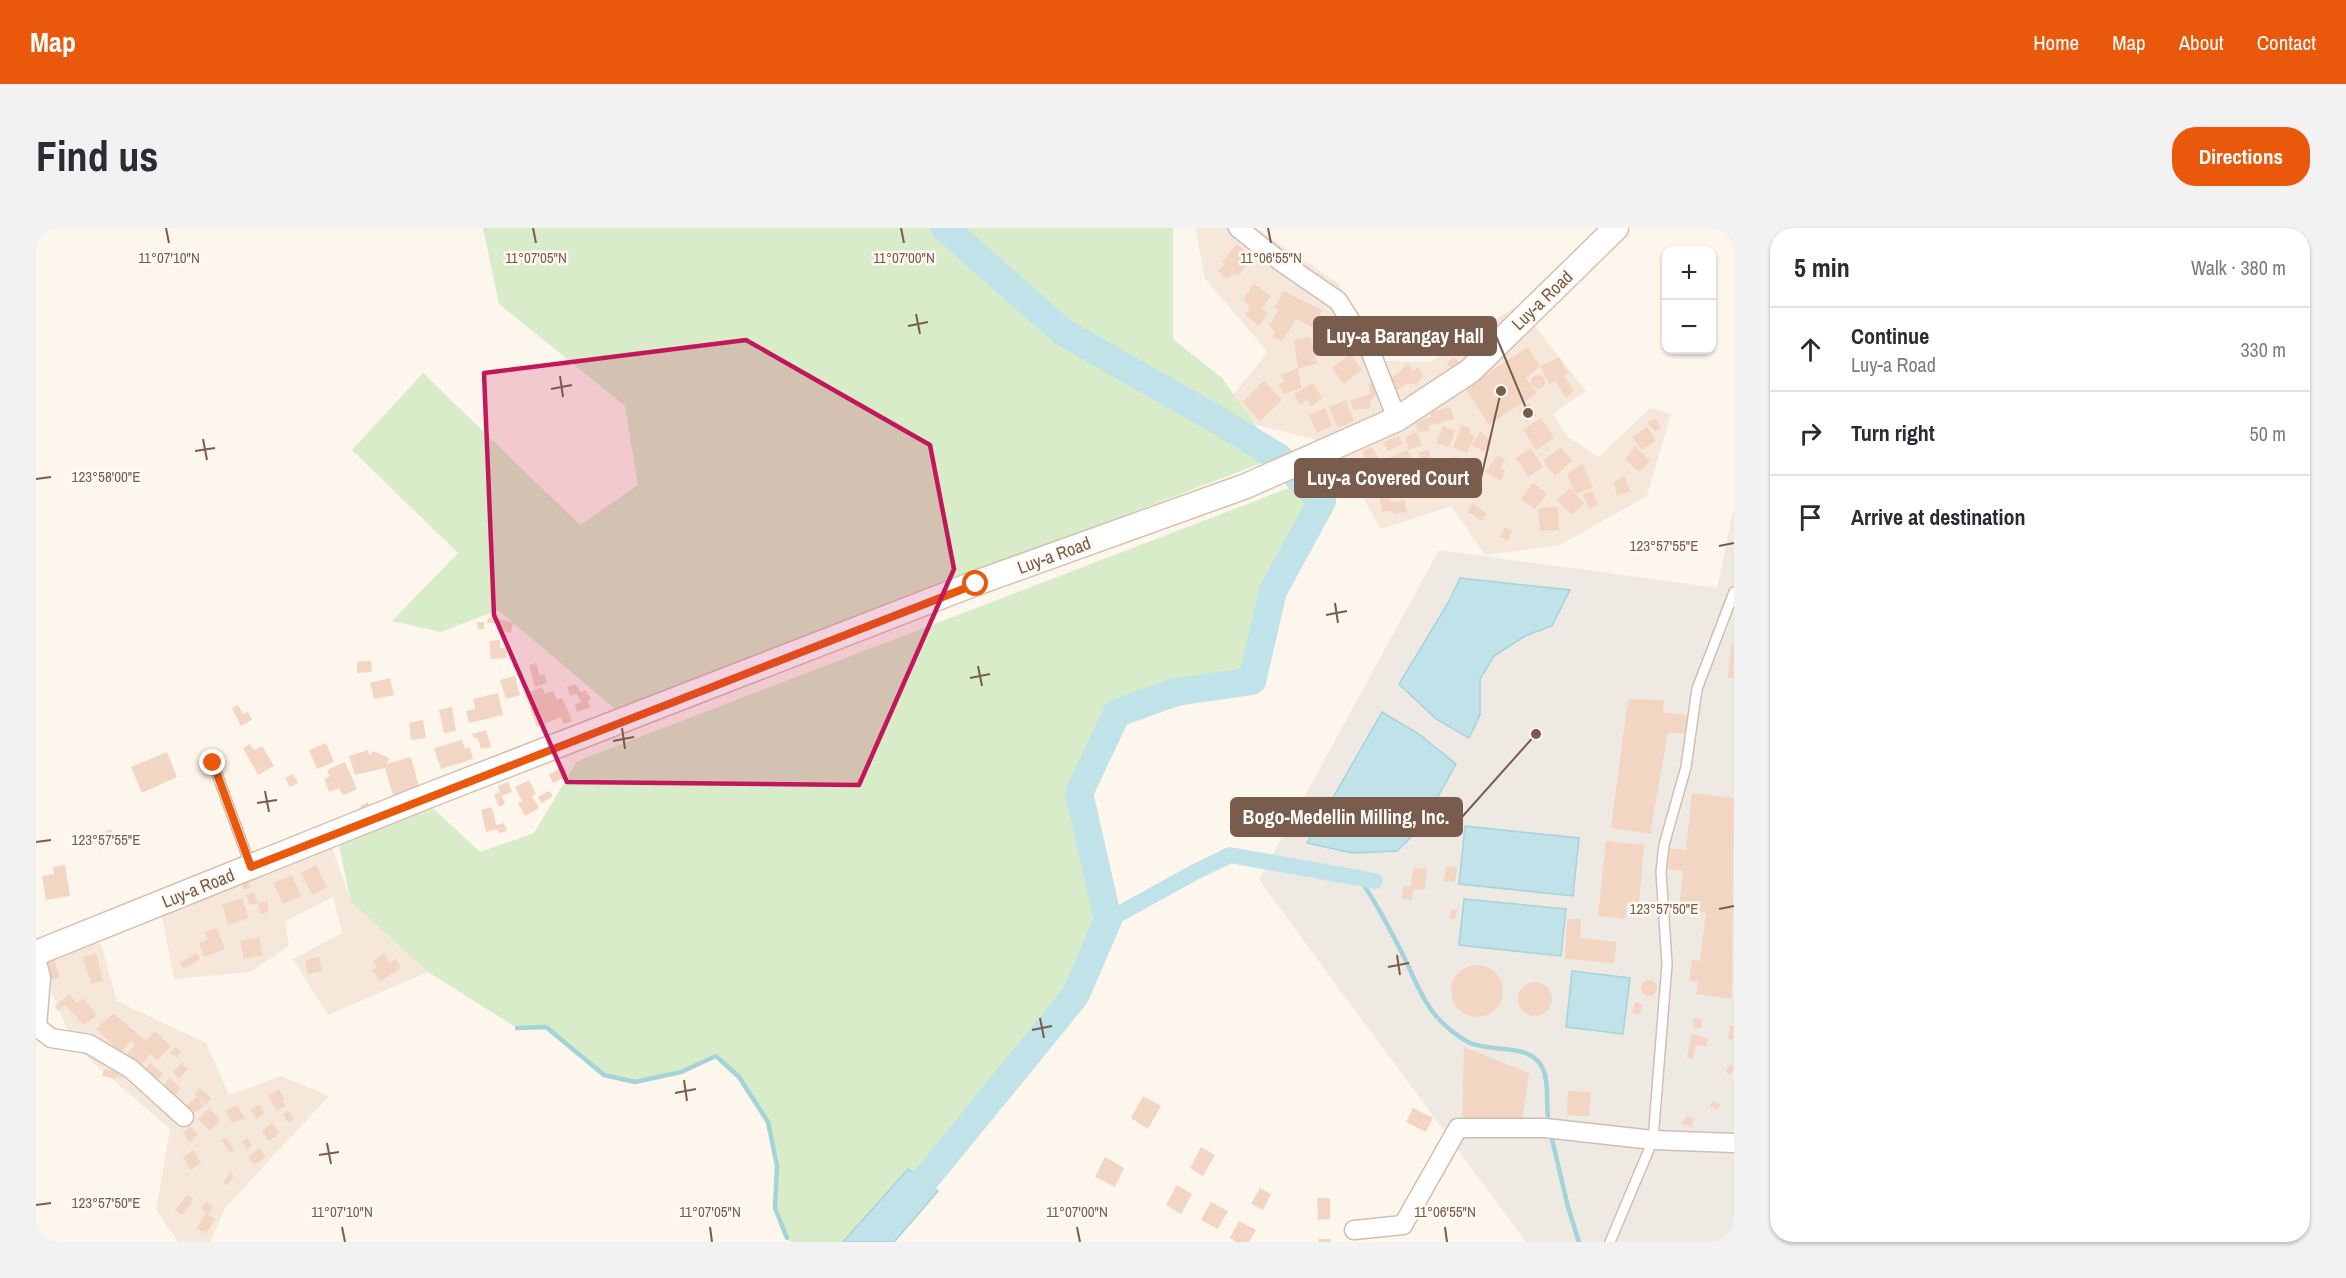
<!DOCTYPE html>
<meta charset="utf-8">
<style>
body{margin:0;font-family:"Archivo Narrow",sans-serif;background:#f2f2f3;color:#2b2b33}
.controls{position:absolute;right:18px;top:18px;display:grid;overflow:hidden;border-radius:12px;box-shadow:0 2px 4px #0004}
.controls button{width:54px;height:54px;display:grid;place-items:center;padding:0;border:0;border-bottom:2px solid #e1e1e2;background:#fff;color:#2b2b33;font:30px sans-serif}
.stop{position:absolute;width:18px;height:18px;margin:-14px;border:4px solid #ea580c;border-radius:50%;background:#fff}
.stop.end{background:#ea580c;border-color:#fff;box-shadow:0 2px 6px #0008}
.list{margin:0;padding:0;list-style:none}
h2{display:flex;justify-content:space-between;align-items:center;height:78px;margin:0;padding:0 24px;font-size:26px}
h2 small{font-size:20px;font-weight:400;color:#7c7c81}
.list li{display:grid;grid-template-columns:39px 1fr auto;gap:18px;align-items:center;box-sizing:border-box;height:84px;padding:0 24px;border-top:2px solid #e1e1e2}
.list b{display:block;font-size:22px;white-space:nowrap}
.list p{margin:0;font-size:20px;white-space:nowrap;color:#7c7c81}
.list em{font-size:20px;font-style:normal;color:#7c7c81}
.icon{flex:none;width:33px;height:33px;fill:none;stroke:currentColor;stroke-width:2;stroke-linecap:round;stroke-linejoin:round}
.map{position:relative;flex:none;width:1698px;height:1014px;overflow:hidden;border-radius:24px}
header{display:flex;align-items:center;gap:36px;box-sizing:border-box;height:84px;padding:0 30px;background:#ea580c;color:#fff}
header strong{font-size:28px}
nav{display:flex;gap:33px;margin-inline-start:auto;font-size:21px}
.intro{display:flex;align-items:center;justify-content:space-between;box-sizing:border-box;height:144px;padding:0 36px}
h1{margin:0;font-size:42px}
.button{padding:15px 27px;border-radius:24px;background:#ea580c;color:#fff;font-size:21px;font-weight:700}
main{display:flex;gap:36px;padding:0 36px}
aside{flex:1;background:#fff;border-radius:24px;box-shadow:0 2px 4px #0004}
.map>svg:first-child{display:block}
.residential{fill:#f5e8da}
.industrial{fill:#efe9e4}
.green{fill:#d8ecc9}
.water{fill:#bfe3e8;stroke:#a5d3da;stroke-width:1.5}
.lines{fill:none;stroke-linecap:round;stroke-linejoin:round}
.stream{stroke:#a5d3da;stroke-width:4.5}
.canal{stroke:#bfe3e8;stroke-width:16}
.river{stroke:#bfe3e8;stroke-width:28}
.building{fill:#f3d5c3}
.lane-casing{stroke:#d1beb0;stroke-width:12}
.street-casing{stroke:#d1beb0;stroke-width:21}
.secondary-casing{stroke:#d6c0b0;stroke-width:27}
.lane{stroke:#fff;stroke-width:9}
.street{stroke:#fff;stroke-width:18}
.secondary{stroke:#fff;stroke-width:24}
.route{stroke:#ea580c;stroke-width:8}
.marked{fill:#c2185b;fill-opacity:0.2;stroke:#c2185b;stroke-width:4.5;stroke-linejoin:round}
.ticks{fill:none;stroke:#7a5c4d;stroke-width:2}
.labels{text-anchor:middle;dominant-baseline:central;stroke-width:5;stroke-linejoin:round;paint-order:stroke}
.street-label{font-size:18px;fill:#7a5c4d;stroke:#fffaf3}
.ticks-label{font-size:15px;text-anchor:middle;fill:#7a5c4d;stroke:#fffaf3;stroke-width:5;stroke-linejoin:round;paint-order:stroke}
.leader{fill:none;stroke:#7a5c4d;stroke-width:2}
.callout-dot{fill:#7a5c4d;stroke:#fffaf3;stroke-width:2}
.callout{fill:#7a5c4d;stroke:#7a5c4d;stroke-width:2}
.callout-label{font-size:20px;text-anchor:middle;font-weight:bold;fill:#fff}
</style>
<header>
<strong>Map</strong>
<nav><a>Home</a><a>Map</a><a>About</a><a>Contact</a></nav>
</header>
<div class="intro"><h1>Find us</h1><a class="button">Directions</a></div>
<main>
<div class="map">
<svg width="1698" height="1014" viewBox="0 0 1698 1014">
<rect width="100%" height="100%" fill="#fdf6ec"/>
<path class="residential" d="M 1159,0 L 1220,0 L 1302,55 L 1350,133 L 1394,134 L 1482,77 L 1550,163 L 1517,186 L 1532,209 L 1563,229 L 1614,180 L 1635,186 L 1611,268 L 1524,317 L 1449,327 L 1415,278 L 1345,301 L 1310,241 L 1278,211 L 1221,197 L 1191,174 L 1232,124 L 1169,51 Z
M 293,611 L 315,674 L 392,744 L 292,787 L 257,731 L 306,705 L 297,669 L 249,693 L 253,718 L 214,744 L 138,751 L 124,677 Z
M 65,715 L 81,773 L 170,815 L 193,867 L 245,848 L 293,868 L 189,980 L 174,1014 L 142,1014 L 120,982 L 134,901 L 38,818 L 0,726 Z"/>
<path class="industrial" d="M 1698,279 L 1698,1014 L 1490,1014 L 1223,652 L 1403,322 L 1681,360 Z"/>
<path class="green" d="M 447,0 L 1137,0 L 1137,111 L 1186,150 L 1242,229 L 579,481 L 462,382 L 405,404 L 356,393 L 422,325 L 316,222 L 387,145 L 544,297 L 602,257 L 589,178 L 463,76 Z
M 1266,255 L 1286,273 L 1237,363 L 1216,453 L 1140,464 L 1081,485 L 1043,565 L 1072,692 L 1039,768 L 888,953 L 872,941 L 807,1014 L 755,1014 L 751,1010 L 739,980 L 741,938 L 732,894 L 703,849 L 680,828 L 645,844 L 599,854 L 568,847 L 510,799 L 481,800 L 392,744 L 315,674 L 301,608 L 389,573 L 444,624 L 498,605 L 541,533 Z"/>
<path class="water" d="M 1424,350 L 1534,362 L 1516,398 L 1489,408 L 1458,428 L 1444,451 L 1444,487 L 1433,510 L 1400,491 L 1363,456 L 1412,375 Z
M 1346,484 L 1383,506 L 1420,536 L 1385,599 L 1361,623 L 1316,625 L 1271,615 Z
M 1429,598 L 1543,610 L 1537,668 L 1423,656 Z
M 1428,671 L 1530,681 L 1525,728 L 1423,717 Z
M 1536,743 L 1594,750 L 1587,806 L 1530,799 Z
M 872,941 L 902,963 L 858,1014 L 807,1014 Z"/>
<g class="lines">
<path class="stream" d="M 1324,651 C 1340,675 1354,701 1367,727 C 1377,747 1385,770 1400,788 C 1408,797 1421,808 1432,814 C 1455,826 1495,813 1507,841 C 1514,857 1509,878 1513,895
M 481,800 L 510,799 L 568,847 L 599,854 L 645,844 L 680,828 L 703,849 L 732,894 L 741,938 L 739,980 L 751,1010
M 1515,907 L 1532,979 L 1543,1014"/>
<path class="canal" d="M 1072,692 L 1159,644 L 1194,627 L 1339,653"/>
<path class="river" d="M 888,953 L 1039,768 L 1072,692 L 1043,565 L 1081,485 L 1140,464 L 1216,453 L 1237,363 L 1286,273 L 1242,229 L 1185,194 L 1027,104 L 909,0"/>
</g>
<path class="building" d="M 1201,16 L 1217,30 L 1202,48 L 1199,45 L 1191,51 L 1182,43 L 1189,36 L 1186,34 Z
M 1218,56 L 1235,68 L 1226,80 L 1232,85 L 1223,98 L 1209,87 L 1214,80 L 1207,71 Z
M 1247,63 L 1286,82 L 1278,100 L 1260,91 L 1246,113 L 1237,109 L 1239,104 L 1233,97 L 1243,82 L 1238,80 Z
M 1306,97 L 1308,111 L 1318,110 L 1319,117 L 1309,121 L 1306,116 L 1294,119 L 1279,128 L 1281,136 L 1262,140 L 1258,112 L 1275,109 L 1276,117 L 1287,114 L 1285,106 Z
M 1492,119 L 1504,138 L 1490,150 L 1501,165 L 1453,197 L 1429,160 Z
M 1314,126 L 1326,142 L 1308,156 L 1296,140 Z
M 1418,129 L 1423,135 L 1416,141 L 1411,135 Z
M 1523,129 L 1532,146 L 1528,148 L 1538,162 L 1530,170 L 1519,153 L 1513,156 L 1504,138 Z
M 1371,136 L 1377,143 L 1382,139 L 1387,147 L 1380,157 L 1372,155 L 1363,161 L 1354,161 L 1350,151 L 1360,147 Z
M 1262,140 L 1265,160 L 1247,166 L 1243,155 L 1248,154 L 1245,147 Z
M1495 154a7 7 0 1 1 14 0a7 7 0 1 1-14 0Z
M 1228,153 L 1246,172 L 1224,193 L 1206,174 Z
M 1338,154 L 1343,165 L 1335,171 L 1333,180 L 1317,182 L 1314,172 L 1334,166 L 1333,155 Z
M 1277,155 L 1286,170 L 1276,178 L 1270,172 L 1264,177 L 1258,166 Z
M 1310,172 L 1318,193 L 1302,200 L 1293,179 Z
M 1493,175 L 1501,187 L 1490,194 L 1483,182 Z
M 1414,179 L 1418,191 L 1392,198 L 1393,203 L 1381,204 L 1380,194 L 1395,189 L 1393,184 Z
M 1289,180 L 1296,198 L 1281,205 L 1273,187 Z
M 1505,190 L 1518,210 L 1500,222 L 1487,201 Z
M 1619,190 L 1625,200 L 1619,203 L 1611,195 Z
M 1426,197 L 1435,201 L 1433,205 L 1439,208 L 1431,225 L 1417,219 Z
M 1407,198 L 1419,203 L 1413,219 L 1400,215 Z
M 1611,199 L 1620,212 L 1606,222 L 1596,209 Z
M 1445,203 L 1455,213 L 1448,224 L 1436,217 Z
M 1381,204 L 1386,217 L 1372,222 L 1370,208 Z
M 1363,208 L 1367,216 L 1352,223 L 1347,214 Z
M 1599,218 L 1614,233 L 1603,244 L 1589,231 Z
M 1336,219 L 1343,231 L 1331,238 L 1327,223 Z
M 1525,219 L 1536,233 L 1519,248 L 1507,233 Z
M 1495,220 L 1507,239 L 1492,249 L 1480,230 Z
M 1372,222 L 1380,243 L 1356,252 L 1349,231 Z
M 1393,222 L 1395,232 L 1385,234 L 1383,224 Z
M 1462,227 L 1469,231 L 1464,240 L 1469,243 L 1465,253 L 1449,244 Z
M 1419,228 L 1443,245 L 1435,255 L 1422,245 L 1420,249 L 1410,242 L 1413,237 L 1405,239 L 1404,232 L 1413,231 L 1413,237 Z
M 1546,236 L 1557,259 L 1540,266 L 1531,246 Z
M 1588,248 L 1594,263 L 1581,268 L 1578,254 Z
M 1497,255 L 1511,266 L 1499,281 L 1485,271 Z
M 1353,259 L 1355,275 L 1368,272 L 1371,284 L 1358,286 L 1357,283 L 1346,284 L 1342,261 Z
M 1534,260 L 1548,275 L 1536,287 L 1521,272 Z
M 1556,263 L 1562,277 L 1553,281 L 1547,267 Z
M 1437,275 L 1451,286 L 1445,293 L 1431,283 Z
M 1522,279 L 1523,302 L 1504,303 L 1502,280 Z
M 1469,299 L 1476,302 L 1472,313 L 1464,309 Z
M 457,389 L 477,395 L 475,405 L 462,402 L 464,395 L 451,395 L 452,390 Z
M 441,394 L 448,394 L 448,401 L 442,401 Z
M 464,412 L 464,420 L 470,420 L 471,430 L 455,431 L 453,413 Z
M 1695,416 L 1698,416 L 1698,450 L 1692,450 Z
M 335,433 L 336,444 L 321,445 L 321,434 Z
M 500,435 L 504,447 L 508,446 L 511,455 L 499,459 L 493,437 Z
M 479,448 L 484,467 L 470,471 L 464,452 Z
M 354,450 L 358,467 L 338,471 L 334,455 Z
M 539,456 L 545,464 L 549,462 L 555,471 L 552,472 L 554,480 L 541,484 L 539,476 L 545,474 L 541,466 L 534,467 L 531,459 Z
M 506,459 L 509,466 L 517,463 L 521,472 L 526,470 L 536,493 L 528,496 L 525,489 L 501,499 L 489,466 Z
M 462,465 L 467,487 L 433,495 L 430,483 L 439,481 L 437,471 Z
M 1592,471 L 1628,472 L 1627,484 L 1654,488 L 1652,506 L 1632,504 L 1614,606 L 1575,600 Z
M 202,477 L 207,486 L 212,484 L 216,492 L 205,498 L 196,480 Z
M 416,479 L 420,503 L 408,505 L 403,482 Z
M 387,492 L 390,510 L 375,512 L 373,495 Z
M 450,502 L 455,519 L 445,521 L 442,510 L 438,510 L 436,506 Z
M 426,512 L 429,521 L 434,519 L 437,531 L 405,541 L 398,520 Z
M 290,515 L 298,534 L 281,541 L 273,522 Z
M 214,516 L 218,522 L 226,518 L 238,538 L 222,547 L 207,520 Z
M 332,522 L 334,528 L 337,523 L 353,530 L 351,536 L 375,529 L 383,559 L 357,567 L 349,540 L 319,547 L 313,528 Z
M 131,524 L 141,549 L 106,565 L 95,539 Z
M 309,534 L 321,561 L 307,567 L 303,560 L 293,564 L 288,551 L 294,548 L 291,542 Z
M 528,539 L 532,548 L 517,555 L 513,546 Z
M 257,546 L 262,555 L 254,559 L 249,550 Z
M 493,552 L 500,566 L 496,568 L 503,580 L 489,588 L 482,575 L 486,573 L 479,559 Z
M 472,554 L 476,564 L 466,568 L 469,576 L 463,579 L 458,567 L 464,564 L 462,558 Z
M 513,563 L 517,568 L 506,575 L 502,569 Z
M 1656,565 L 1698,570 L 1696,771 L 1660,766 L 1662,754 L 1653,753 L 1656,732 L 1664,733 L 1670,685 L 1643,682 L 1647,643 L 1632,641 L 1634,620 L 1650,622 Z
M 332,574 L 334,579 L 326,582 L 324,578 Z
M 456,579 L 460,597 L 468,595 L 471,603 L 463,605 L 461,601 L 450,604 L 445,582 Z
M 75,601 L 80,614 L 65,621 L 59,608 Z
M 1570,613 L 1608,617 L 1603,676 L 1591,675 L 1589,691 L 1562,688 Z
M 29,637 L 34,668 L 10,672 L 6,648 L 18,646 L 17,639 Z
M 280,637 L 291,659 L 276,667 L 265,645 Z
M 1410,638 L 1421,640 L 1419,654 L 1408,653 Z
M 1377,640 L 1391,641 L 1389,662 L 1377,661 L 1376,672 L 1366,671 L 1367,658 L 1375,659 Z
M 256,647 L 265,668 L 247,676 L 237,655 Z
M 212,653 L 215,658 L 209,662 L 206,657 Z
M 218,664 L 222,675 L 231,673 L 233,684 L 224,686 L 222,675 L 214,677 L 210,667 Z
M 206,670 L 213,690 L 192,697 L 186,676 Z
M 1415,682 L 1421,682 L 1419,691 L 1414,690 Z
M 1531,691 L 1545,691 L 1544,710 L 1581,714 L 1578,735 L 1529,731 Z
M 181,700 L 189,721 L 168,729 L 163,715 L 172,712 L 169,704 Z
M 223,709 L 227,727 L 208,731 L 204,713 Z
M 60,725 L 67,753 L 55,756 L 47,729 Z
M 161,725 L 164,731 L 148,741 L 144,735 Z
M 348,725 L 354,735 L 360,731 L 365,740 L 344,753 L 336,742 L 341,739 L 337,733 Z
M 283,729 L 286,743 L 272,746 L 269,732 Z
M 18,730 L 24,750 L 16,752 L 10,733 Z
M1415 763a26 26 0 1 1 52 0a26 26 0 1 1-52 0Z
M1605 760a8 8 0 1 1 16 0a8 8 0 1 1-16 0Z
M1482 771a17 17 0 1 1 34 0a17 17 0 1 1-34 0Z
M 33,766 L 41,775 L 47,770 L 61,787 L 48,797 L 29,777 L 22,783 L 19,778 Z
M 1599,774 L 1606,776 L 1604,787 L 1596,785 Z
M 77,785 L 110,813 L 119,803 L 135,818 L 121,833 L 115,826 L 103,839 L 90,827 L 99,817 L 95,813 L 85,825 L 60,801 Z
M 1658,790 L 1666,791 L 1665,800 L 1657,799 Z
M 1694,797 L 1698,798 L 1697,812 L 1692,811 Z
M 1656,806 L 1672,810 L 1670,819 L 1660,817 L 1657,831 L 1651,829 Z
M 139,819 L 145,824 L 140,830 L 134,825 Z
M 1428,819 L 1493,845 L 1485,899 L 1426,897 Z
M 114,835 L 127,846 L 120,854 L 107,842 Z
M 146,835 L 152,841 L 143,851 L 137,844 Z
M 1694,836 L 1698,838 L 1695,847 L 1690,844 Z
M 68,841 L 84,844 L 92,843 L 84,850 L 81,847 L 81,851 L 66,848 Z
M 133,850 L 145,860 L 138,869 L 126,859 Z
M 164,860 L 175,870 L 170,877 L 158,866 Z
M 243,861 L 249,872 L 246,873 L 249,878 L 241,883 L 232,868 Z
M 1532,863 L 1555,864 L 1553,888 L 1531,887 Z
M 1107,868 L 1125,878 L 1112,901 L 1095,890 Z
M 161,869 L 168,878 L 156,887 L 149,878 Z
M 1677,873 L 1684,876 L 1681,882 L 1674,878 Z
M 222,876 L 229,885 L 221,891 L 215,882 Z
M 201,877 L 209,891 L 196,895 L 189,883 Z
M 173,880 L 185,892 L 174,903 L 162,891 Z
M 1377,880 L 1397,890 L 1390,904 L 1370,894 Z
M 252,883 L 258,892 L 252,895 L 247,886 Z
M 1650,888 L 1658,891 L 1655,899 L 1646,896 Z
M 236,895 L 243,905 L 233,913 L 226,903 Z
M 154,898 L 162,906 L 154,914 L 147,905 Z
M 190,910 L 198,922 L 194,925 L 186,912 Z
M 211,910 L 216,918 L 211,921 L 206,914 Z
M 1165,919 L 1179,927 L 1167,948 L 1154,940 Z
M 223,920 L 230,928 L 219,937 L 212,929 Z
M 157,922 L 165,935 L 155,942 L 147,929 Z
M 1069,929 L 1088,940 L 1079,959 L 1059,949 Z
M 194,944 L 198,948 L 192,957 L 187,955 Z
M 1141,957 L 1156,966 L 1145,986 L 1130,977 Z
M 1224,960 L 1235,966 L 1227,982 L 1215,976 Z
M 151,967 L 158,972 L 146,987 L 139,982 Z
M 1281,970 L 1294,970 L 1294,991 L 1282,992 Z
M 170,974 L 177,979 L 172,986 L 179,991 L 170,1006 L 161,1000 L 170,985 L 165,981 Z
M 1175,974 L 1192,983 L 1182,1001 L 1165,992 Z
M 1203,993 L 1220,1002 L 1213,1014 L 1200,1014 L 1194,1010 Z
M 1282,1011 L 1295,1011 L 1295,1014 L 1282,1014 Z"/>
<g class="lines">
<g class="lane-casing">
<path id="lane" d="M 177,535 L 215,639
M 1574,1014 L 1617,912 L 1631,736 L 1625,644 L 1628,617 L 1650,539 L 1661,461 L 1698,364"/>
</g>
<g class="street-casing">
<path id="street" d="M 1202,0 L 1244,33 L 1302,73 L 1335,125 L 1361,191
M 0,731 L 5,749 L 1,799 L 15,810 L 53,816 L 95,841 L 148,889
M 1318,1002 L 1367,997 L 1422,900 L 1509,900 L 1617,912 L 1698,915"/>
</g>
<g class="secondary-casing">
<path id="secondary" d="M 0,725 L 391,568 L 940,355 L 1210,258 L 1361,191 L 1434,143 L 1580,0"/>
</g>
<use href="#lane" class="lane"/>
<use href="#street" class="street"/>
<use href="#secondary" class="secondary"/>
</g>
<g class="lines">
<path class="route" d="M 177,535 L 215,639 L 940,356"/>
</g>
<path class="marked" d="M 710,112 L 894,217 L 918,341 L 823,557 L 531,554 L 458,387 L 448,145 Z"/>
<path class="ticks" d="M 130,0 L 133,15M 497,0 L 500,15M 865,0 L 868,15M 1232,0 L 1235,15M 880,86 L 884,106M 872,98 L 892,94M 524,148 L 527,169M 515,161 L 536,157M 167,211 L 171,232M 159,223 L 179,220M 0,251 L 15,249M 1683,318 L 1698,315M 1299,375 L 1302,395M 1290,387 L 1311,383M 942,438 L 946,458M 934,450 L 954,446M 586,500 L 589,521M 577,513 L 598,509M 229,563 L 233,584M 221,575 L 241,572M 0,614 L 15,612M 1683,681 L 1698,678M 1361,727 L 1364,747M 1352,739 L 1373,735M 1004,790 L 1008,810M 996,802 L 1016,798M 648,852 L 651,873M 639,865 L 660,861M 291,915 L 295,936M 283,927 L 303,924M 0,977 L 15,975M 306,999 L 309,1014M 674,999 L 676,1014M 1041,999 L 1044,1014M 1409,999 L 1411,1014"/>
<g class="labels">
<g class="street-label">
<text transform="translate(1506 72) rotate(-44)">Luy-a Road</text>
<text transform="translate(1018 327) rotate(-20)">Luy-a Road</text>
<text transform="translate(162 660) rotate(-22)">Luy-a Road</text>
</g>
</g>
<g class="ticks-label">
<text x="133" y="35">11°07'10"N</text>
<text x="500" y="35">11°07'05"N</text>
<text x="868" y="35">11°07'00"N</text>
<text x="1235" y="35">11°06'55"N</text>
<text x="70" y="254">123°58'00"E</text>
<text x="1628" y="323">123°57'55"E</text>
<text x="70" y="617">123°57'55"E</text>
<text x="1628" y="686">123°57'50"E</text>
<text x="70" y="980">123°57'50"E</text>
<text x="306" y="989">11°07'10"N</text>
<text x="674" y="989">11°07'05"N</text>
<text x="1041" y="989">11°07'00"N</text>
<text x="1409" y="989">11°06'55"N</text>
</g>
<path class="leader" d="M1492 185L1460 108M1465 163L1445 250M1500 506L1426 589"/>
<g class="callout-dot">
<circle cx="1492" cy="185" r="6"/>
<circle cx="1465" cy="163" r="6"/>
<circle cx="1500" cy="506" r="6"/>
</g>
<g class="callout">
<rect x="1278" y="89" width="182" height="38" rx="6"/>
<rect x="1259" y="231" width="186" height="38" rx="6"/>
<rect x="1195" y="570" width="231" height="38" rx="6"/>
</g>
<g class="callout-label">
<text x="1369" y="115">Luy-a Barangay Hall</text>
<text x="1352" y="257">Luy-a Covered Court</text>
<text x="1310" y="596">Bogo-Medellin Milling, Inc.</text>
</g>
</svg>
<div class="controls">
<button>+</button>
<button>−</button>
</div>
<div class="stop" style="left:940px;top:356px"></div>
<div class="stop end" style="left:177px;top:535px"></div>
</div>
<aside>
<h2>5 min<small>Walk · 380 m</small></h2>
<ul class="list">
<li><svg class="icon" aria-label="ahead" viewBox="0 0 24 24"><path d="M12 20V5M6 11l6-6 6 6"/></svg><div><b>Continue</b><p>Luy-a Road</p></div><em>330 m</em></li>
<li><svg class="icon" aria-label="right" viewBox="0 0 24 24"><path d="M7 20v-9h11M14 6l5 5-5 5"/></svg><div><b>Turn right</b></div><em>50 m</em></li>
<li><svg class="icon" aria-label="arrive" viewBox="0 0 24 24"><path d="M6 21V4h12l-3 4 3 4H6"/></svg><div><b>Arrive at destination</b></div></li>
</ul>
</aside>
</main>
